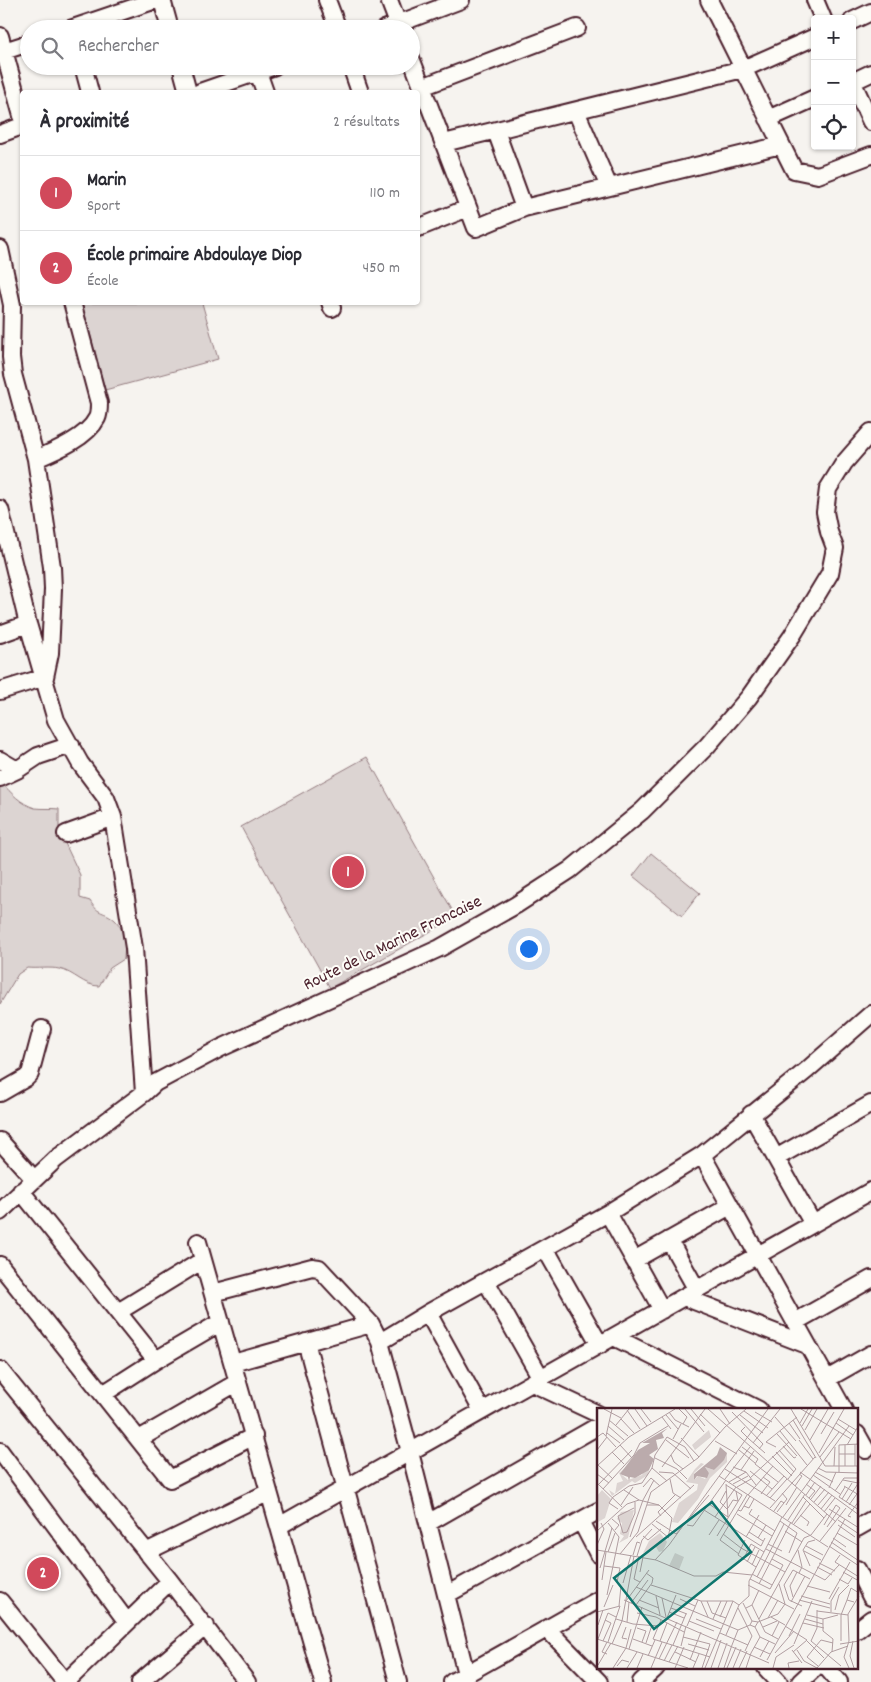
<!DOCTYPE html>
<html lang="fr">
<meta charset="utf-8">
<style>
body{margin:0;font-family:Dekko,sans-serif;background:#f7f7f7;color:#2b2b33}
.controls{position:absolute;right:15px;top:15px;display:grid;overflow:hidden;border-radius:5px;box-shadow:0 1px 4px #0004}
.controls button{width:45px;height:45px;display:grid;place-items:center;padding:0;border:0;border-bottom:1px solid #e1e1e2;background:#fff;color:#2b2b33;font:25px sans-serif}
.you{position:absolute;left:528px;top:948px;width:18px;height:18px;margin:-12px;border:4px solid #fff;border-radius:50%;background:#1a73e8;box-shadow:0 0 0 8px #1a73e833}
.badge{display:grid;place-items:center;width:32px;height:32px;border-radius:50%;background:#d1495b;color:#fff;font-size:16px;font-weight:700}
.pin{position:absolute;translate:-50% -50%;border:2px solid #fff;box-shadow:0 1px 5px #0006}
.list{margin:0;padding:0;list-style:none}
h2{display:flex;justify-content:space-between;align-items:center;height:65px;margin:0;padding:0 20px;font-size:21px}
h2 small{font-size:16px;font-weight:400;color:#7c7c81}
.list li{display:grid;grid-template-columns:32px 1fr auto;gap:15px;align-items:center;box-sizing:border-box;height:75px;padding:0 20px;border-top:1px solid #e1e1e2}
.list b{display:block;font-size:19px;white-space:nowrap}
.list p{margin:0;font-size:16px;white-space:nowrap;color:#7c7c81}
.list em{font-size:16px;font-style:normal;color:#7c7c81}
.icon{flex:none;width:28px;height:28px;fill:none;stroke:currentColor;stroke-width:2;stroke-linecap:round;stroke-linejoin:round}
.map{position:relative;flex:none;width:871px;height:1682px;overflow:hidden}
.search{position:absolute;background:#fff;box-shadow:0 1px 4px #0004;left:20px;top:20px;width:400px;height:55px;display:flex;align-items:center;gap:12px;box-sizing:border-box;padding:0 18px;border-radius:28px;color:#7c7c81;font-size:19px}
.panel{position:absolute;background:#fff;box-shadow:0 1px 4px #0004;left:20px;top:90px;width:400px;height:215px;border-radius:5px}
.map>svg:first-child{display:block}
.green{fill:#dcd4d2;stroke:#937a7e}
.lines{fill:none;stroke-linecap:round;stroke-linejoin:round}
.minor-casing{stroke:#4a1f2b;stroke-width:20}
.minor{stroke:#fdfcf7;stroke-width:16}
.labels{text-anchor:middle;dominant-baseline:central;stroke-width:4;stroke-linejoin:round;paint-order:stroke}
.street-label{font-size:18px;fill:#4a1f2b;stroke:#fdfcf7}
.inset-road{fill:none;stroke:#b19ea1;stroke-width:1}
.view{fill:#0f766e;fill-opacity:0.15;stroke:#0f766e;stroke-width:2.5}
.inset-edge{fill:none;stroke:#4a1f2b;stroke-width:2.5}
</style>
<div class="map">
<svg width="871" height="1682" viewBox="0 0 871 1682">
<rect width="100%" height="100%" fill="#f6f3ef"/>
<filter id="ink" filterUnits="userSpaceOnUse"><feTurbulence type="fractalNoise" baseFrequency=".02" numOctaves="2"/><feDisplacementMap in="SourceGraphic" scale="10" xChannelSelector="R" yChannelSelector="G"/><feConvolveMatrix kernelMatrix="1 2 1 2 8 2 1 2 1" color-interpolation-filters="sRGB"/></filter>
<g filter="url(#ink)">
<path class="green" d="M 82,303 L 202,303 L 218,359 L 105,390 Z
M 367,757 L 456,917 L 330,988 L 241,827 Z
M 2,783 C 11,793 21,804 35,808 C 43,809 51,808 59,809 L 59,827 L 62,837 L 80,875 L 80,898 L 90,901 C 99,916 104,910 115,920 C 126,931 125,945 124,959 L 110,968 L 99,986 C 84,986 74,972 59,969 C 51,967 37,969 27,968 L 18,974 L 0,1004 L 0,784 Z
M 651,853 L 700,893 L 682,916 L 633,876 Z"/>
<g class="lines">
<g class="minor-casing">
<path id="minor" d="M 162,0 L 170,29
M 327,0 L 338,29
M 389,0 L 400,29
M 709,0 L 794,170 L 818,175 L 871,155
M 815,0 L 823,19
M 852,21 L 871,12
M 70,29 L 156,0
M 384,29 L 461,0
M 0,36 L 22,116
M 4,51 L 29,43
M 411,58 L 476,228 L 524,208 L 781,145
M 83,66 L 90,92
M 181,66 L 188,92
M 351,66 L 360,92
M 258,72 L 265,92
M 852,81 L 871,122
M 852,82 L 871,73
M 422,87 L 577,28
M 200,92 L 275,66
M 576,111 L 609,187
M 768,119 L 815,98
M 496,131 L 524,208
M 0,134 L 22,126
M 444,143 L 743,69 L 815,37
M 418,228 L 468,208
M 0,249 L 12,305 L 11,357 L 13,374 L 36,459 L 52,567 L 53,589 L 50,653 L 45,677 L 0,691
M 330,302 L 332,308
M 36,459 C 55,451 87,438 97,418 C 99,414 99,407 99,403 L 72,302
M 0,509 L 28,624 L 56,720 L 80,763 L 106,798 L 113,817 L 134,948 L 144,1093
M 0,634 L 28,624
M 0,760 L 17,770
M 0,778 L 17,770 L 38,756 L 71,745
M 66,834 L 113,817
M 0,1093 L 26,1078 L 30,1074 L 42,1029
M 751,1114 L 813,1224
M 0,1141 L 34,1179
M 702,1155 L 844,1410
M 776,1158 L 871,1104
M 21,1191 L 156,1360
M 0,1212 L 56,1159 L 144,1093 L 155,1083 L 221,1048 L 440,948 L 516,905 L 570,870 L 642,811 L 707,746 L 749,697 L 792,636 L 830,573 L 835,548 L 829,532 L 825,512 L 828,489 L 844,463 L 871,432
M 608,1213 L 662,1310
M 669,1240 L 697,1290
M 198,1242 L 323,1682
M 545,1248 L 600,1345
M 634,1260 L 730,1206
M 0,1265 L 170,1479 L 254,1436
M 486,1281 L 541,1378
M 213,1293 L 312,1267 L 319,1268 L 371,1324 L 380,1342 L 410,1452 L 466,1674
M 684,1297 L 807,1345
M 118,1312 L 203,1260
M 428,1313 L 482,1411
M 795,1322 L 871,1279
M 614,1337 L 759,1410
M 306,1342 L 398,1682
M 380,1342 L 428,1313 L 608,1213 L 702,1155 L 807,1070 L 871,1014
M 233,1363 L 371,1324
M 0,1370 L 170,1581 L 247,1682
M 827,1379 L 871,1354
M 532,1383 L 598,1414
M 103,1394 L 156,1360 L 221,1322
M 857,1434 L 866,1450
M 139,1439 L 238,1382
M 0,1451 L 127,1622
M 581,1521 L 598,1554
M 428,1523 L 598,1426
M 279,1526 L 871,1191
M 857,1528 L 871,1520
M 146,1552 L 269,1492
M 857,1569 L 871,1597
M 446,1595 L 598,1511
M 0,1601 L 65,1682
M 547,1629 L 599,1682
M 857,1630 L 871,1619
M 766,1668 L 779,1682
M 827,1668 L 839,1682
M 66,1682 L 170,1581
M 140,1682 L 206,1626
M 452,1682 L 598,1600
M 641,1682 L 656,1668
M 800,1682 L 815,1668"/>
</g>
<use href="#minor" class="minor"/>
</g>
</g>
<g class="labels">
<g class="street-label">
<text transform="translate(393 944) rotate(-26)">Route de la Marine Francaise</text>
</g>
</g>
<g transform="translate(597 1408)">
<rect width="261" height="261" fill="#f6f3ef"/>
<path d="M 112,22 L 114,29 L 98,42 L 95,37 ZM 130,45 L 130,54 L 113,70 L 101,91 L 81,115 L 75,114 L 82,95 L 100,82 L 101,76 L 89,74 L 98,61 L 104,55 L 107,56 L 97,65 L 97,72 L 101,68 L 108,71 L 112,65 L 108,59 L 117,62 ZM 28,60 L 24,66 L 31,72 L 45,67 L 47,62 L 52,62 L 51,67 L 38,75 L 35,73 L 15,88 L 12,82 L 18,86 L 20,75 L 26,73 L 22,65 ZM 5,82 L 14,91 L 8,110 L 1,114 L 0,88 ZM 37,102 L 31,130 L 22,135 L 27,128 L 23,126 L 25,115 L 20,111 L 24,104 ZM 63,125 L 70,134 L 66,143 L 62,144 L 59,139 L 46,145 L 52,133 ZM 78,145 L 87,149 L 82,162 L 72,158 Z" fill="#dcd4d2"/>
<path d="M 71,20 L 65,25 L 67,30 L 59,32 L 61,41 L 52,47 L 57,51 L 52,62 L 38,70 L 33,69 L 32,73 L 31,69 L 23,66 L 41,42 L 53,35 L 45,35 ZM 123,39 L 130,45 L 127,52 L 117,62 L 108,59 L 112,65 L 110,70 L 100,68 L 97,72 L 97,66 L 120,47 Z" fill="#bbabac"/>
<path class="inset-road" d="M 7,1 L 24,10M 38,1 L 50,18M 44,1 L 54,14M 82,1 L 90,9 L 86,16M 88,1 L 107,24M 94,1 L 108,18M 111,1 L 239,114M 123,1 L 133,16M 194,1 L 228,58 L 262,58M 204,1 L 254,31M 30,2 L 43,21M 147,3 L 171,20M 72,4 L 78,12 L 92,19M 135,4 L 166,36 L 162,41M 158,4 L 175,14M 103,6 L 123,25M 69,7 L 81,21M 143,7 L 166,25M 65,9 L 74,21M 178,9 L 199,33M 24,11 L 37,25M 241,11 L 259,22M 12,12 L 31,28M 196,12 L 219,50M 192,15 L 203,31M 203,15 L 211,1M 239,15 L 256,27M 19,17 L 32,1M 11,18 L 27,32M 205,18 L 215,1M 148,19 L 144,23 L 152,31M 208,22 L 220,1M 183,23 L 210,57M 10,25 L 23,35M 180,26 L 200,48M 224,26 L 237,4M 9,28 L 15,1M 0,29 L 6,25 L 19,39M 84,30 L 102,49M 76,31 L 84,16M 152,31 L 168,45M 69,32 L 92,50M 202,32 L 216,51M 213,32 L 231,1M 118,33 L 140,46M 156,35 L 183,1M 258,36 L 258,58M 23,37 L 35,50M 242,37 L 262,36M 248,37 L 248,58M 250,37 L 262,17M 186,38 L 197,50 L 199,49M 145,39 L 161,51 L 158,56 L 181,74M 179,39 L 169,34 L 200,9M 0,42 L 10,29M 142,42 L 158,55M 182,42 L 199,61 L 191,71M 15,44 L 27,56M 179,44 L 197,64M 222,45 L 247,1M 242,46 L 258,46M 74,47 L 77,54 L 86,61M 175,48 L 195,68M 223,49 L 242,24M 58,50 L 80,61 L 90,71M 1,57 L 16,71M 0,58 L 32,29 L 78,1M 237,58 L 238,39M 65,59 L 108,1M 136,59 L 149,64 L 159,77M 55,60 L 58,47 L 70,29 L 88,39 L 97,53M 221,60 L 229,64 L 262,65M 128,61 L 178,93M 144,62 L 157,43M 153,63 L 175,81M 62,64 L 76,65 L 94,81M 203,64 L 262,107M 218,64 L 236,74M 242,64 L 242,37M 0,66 L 12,75M 216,67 L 243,86M 122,68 L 231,139M 153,70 L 192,34M 73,71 L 76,85 L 84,90M 128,71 L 153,39M 246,72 L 261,75M 132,74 L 149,64M 0,75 L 25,99M 129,76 L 131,109M 136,76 L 151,68M 209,76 L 218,83 L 212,90M 129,77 L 145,87M 0,78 L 35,42M 198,78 L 205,68 L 202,66M 247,78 L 262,87M 46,79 L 54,70 L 63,78M 140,79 L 154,71M 248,79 L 242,89 L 262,102M 232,80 L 239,64M 6,81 L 37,47 L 43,35 L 71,18M 27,82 L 42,92M 129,83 L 123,94 L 131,102M 238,83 L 247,70 L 262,70M 164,86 L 173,74 L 166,69M 151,87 L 176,58M 209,87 L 218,74M 169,88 L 187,68M 206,89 L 227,110M 173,90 L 190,71M 214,91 L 224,78M 245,91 L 255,75M 46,92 L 57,72M 217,94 L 228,81M 249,94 L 262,74M 112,96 L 131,109M 24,97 L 36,79M 62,97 L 75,110 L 71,130M 189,97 L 200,79M 221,97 L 232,84M 252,97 L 262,83M 147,98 L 152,100 L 157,91M 37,100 L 21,108 L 26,125 L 30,124 L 38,105 L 38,94M 131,100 L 136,92 L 141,93 L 139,83M 173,100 L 218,49M 21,101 L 12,95 L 16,89 L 32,78 L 45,75 L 55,60 L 70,73M 155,101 L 152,106 L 178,123M 224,101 L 235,87M 232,101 L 262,120M 107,102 L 164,138 L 168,130M 141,102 L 144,103 L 153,88M 177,103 L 184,93 L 187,95M 180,104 L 190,91 L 185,85M 227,104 L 238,90M 140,106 L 175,128M 203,107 L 212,114 L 210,118M 64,108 L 61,104 L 78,87M 118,109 L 139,79M 186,109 L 252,18M 254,109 L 251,108 L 262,93M 15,111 L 22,117 L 18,122M 191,112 L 208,86M 241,112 L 262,126M 59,113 L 79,126 L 112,87M 183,113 L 200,125 L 192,145M 195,115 L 209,93M 55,116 L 72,130M 197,116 L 213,96M 90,117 L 96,118 L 129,72M 227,117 L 239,97M 241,117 L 258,129M 230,119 L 243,100 L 239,97M 0,123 L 30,96 L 42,92 L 62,97 L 50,97M 188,123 L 205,134M 152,124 L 166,133M 240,125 L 262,138M 126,126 L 144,140 L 188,164M 112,127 L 122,112M 46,128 L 51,132 L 64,121M 120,128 L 145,87M 33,129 L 46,92M 39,129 L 97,77M 149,129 L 162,107M 161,130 L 169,117M 236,130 L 249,139M 148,132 L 141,147 L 159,159M 223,133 L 249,100M 234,134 L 262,153M 171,136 L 185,143M 0,137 L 7,121 L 4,115M 209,138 L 226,147M 232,138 L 262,158M 169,141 L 228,172 L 242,157M 0,142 L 59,152 L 97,168 L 119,168 L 126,164 L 155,167M 201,142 L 205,159 L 202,165M 207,143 L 224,152M 11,144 L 18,125M 23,146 L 41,124 L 54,84 L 101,50 L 128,19 L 149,1M 142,146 L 123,132 L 150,87M 36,147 L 40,134 L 43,135M 243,147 L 238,154 L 262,169M 40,148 L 45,132 L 55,121M 42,148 L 37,171 L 43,174M 58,152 L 72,137 L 171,1M 146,152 L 154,136 L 167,144M 150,154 L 158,139M 222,155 L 238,163M 155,157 L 162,142M 7,158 L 23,160 L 20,174M 213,158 L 206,142 L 211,134 L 218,132M 220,159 L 235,167M 3,160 L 15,120M 43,164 L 46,149M 246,164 L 262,173M 155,166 L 175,177M 160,169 L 187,116M 153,171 L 173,181 L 186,157 L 175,151M 242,171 L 251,176 L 255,170M 5,172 L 9,144M 26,175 L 34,147M 162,176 L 194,114M 54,177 L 104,193 L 136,193 L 142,197M 151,177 L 197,201M 210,178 L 233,184M 39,179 L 141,222 L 153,217M 10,187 L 22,129 L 11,115M 59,188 L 63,207M 204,188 L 233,196M 196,189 L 193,178 L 200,164M 65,190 L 69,209M 83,191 L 98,198M 232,191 L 253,154M 27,192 L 172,255M 42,192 L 62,200M 202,192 L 233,200M 250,192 L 254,180 L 262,185M 29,193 L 52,162M 104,193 L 111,209M 110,193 L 115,205 L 129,210M 194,194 L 208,168M 34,195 L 51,172M 146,195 L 155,213M 39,197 L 55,175 L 56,170 L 49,165M 155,197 L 168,224 L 181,231M 22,198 L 24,178M 205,198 L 192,192 L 187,177 L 196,162 L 213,171M 7,199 L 16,177M 74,200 L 90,206M 141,200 L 155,228 L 148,243M 149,200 L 155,197 L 162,182M 238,202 L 242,187 L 252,177M 220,203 L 251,207M 0,204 L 23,198M 72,204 L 87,210M 234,204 L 234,193 L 242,179M 40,205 L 59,209 L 87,224M 210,207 L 226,211 L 241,207M 123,209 L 130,193M 174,209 L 188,217M 70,210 L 79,187M 171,210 L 181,192M 19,211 L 36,216 L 61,218M 99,211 L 124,221M 116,211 L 124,193M 162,211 L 207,130 L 214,127 L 230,106M 208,211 L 226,216M 226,211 L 226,223 L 236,231 L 235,244M 64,212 L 56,231 L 113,249M 92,213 L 117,223M 30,214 L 32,194M 161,214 L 181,206 L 188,196 L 182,176M 206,215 L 227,220M 1,217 L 6,202M 90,218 L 101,192M 188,218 L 210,232 L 196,244M 29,219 L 25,230 L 30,231M 166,219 L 180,213M 40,220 L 49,223 L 45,234M 220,220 L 214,233 L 244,258M 220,220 L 220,202M 123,225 L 151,237M 129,227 L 142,197 L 152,188 L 152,173 L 185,109M 175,228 L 182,214M 192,228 L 203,206M 86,229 L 113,236 L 105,260M 163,229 L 178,236M 0,231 L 91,260M 1,231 L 11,205 L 19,209M 36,231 L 55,238M 6,233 L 14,215 L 8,212M 63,233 L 70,215M 210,233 L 227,250M 244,233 L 244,207 L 250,192 L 257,194M 256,233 L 253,248 L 257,260M 10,234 L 5,244 L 10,246M 11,234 L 23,198M 49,235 L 55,217M 15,236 L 25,213 L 37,148M 91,236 L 112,242M 197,236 L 215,193M 243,236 L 262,233M 76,237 L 89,206M 135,237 L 141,222M 84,238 L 89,218M 157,239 L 173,246M 29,240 L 34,221M 32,241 L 45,199M 195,242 L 205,255M 200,242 L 207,253 L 220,260M 78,244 L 99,254M 154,245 L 163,229 L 158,219 L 161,214 L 155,213 L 153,217 L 158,219M 178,245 L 197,223M 51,248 L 58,232M 163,249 L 172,233M 62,251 L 80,214M 93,252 L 104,224M 170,252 L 248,111M 67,253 L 75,237M 72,254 L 81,238M 1,257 L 14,235M 20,258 L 25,252 L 32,254M 221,258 L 210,249 L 224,232 L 236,235M 16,260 L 29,240M 30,260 L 40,244M 40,260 L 46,246M 54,260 L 65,234M 78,260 L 87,239M 96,260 L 102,246M 108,260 L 136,193M 114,260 L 124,232M 121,260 L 130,235M 127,260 L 135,237M 130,260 L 139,239M 136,260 L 144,241M 142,260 L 150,243M 149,260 L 154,245M 176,260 L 179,249 L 197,237M 192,260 L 191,255 L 202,253M 220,260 L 234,244 L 251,238M 252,260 L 247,249 L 252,233 L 251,206 L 262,188"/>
<path class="view" d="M 115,94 L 154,144 L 57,221 L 17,170 Z"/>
<rect width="261" height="261" class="inset-edge"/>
</g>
</svg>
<div class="controls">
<button>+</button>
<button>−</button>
<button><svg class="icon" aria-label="locate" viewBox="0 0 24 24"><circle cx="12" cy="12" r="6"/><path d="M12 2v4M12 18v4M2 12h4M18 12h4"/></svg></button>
</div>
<div class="you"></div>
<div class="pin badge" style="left:348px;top:872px">1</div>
<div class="pin badge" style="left:43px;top:1573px">2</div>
<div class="search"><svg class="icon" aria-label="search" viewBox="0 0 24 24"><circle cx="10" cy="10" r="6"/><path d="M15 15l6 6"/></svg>Rechercher</div>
<section class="panel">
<h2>À proximité<small>2 résultats</small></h2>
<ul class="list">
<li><span class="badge">1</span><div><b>Marin</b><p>Sport</p></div><em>110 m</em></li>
<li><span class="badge">2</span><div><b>École primaire Abdoulaye Diop</b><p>École</p></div><em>450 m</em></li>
</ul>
</section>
</div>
